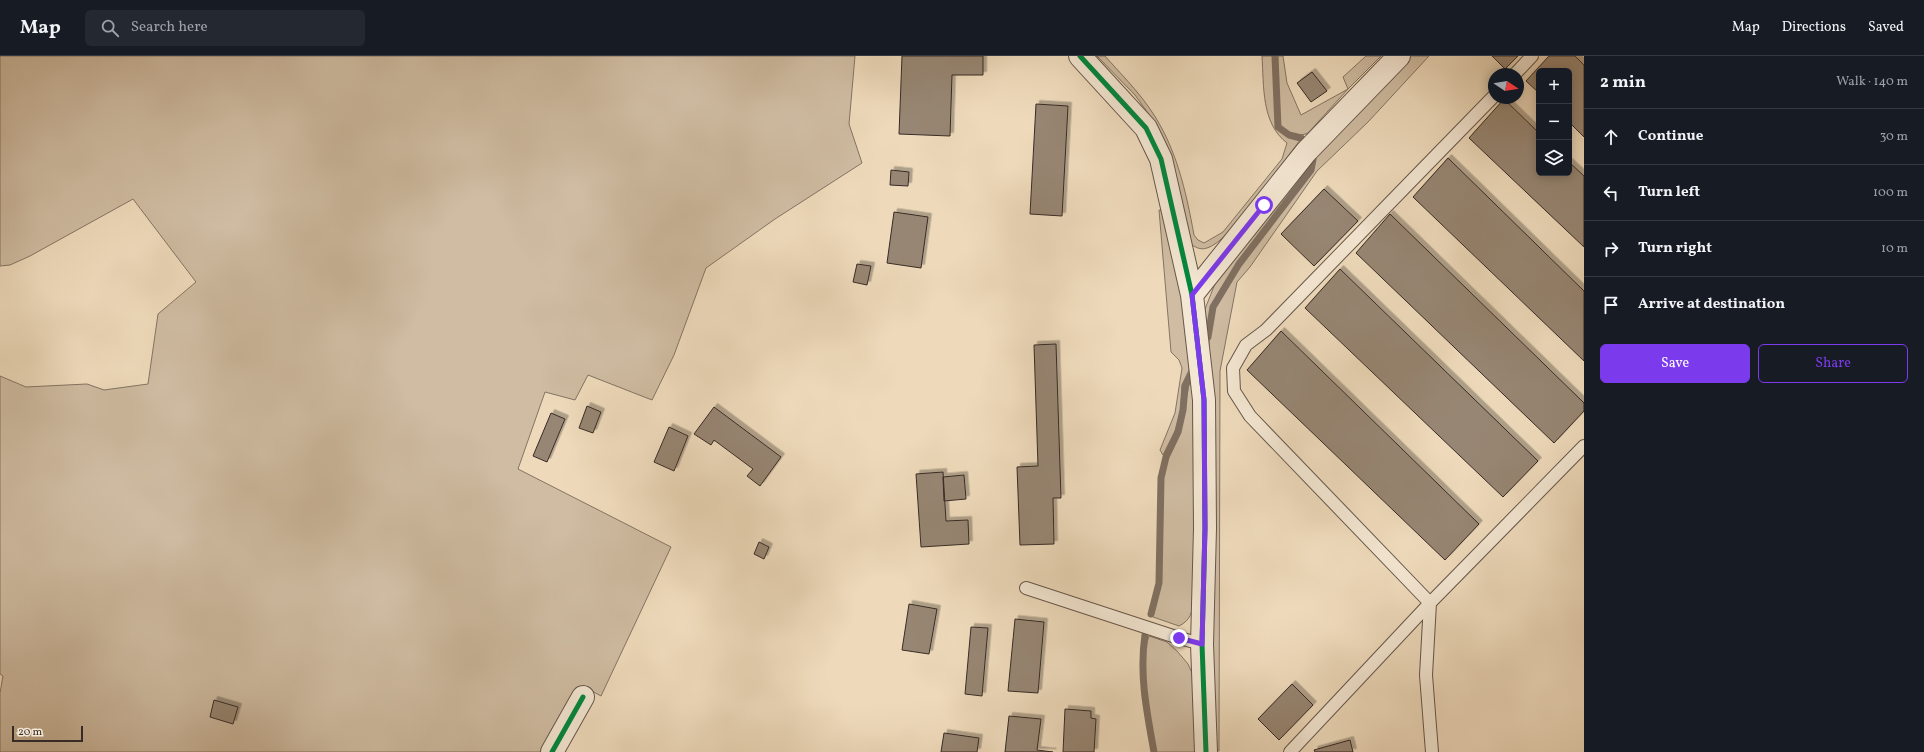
<!DOCTYPE html>
<meta charset="utf-8">
<style>
body{margin:0;font-family:Vollkorn,serif;background:#242831;color:#f1f3f6}
.controls{position:absolute;right:12px;top:12px;display:grid;overflow:hidden;border-radius:6px;box-shadow:0 2px 10px #0003}
.controls button{width:36px;height:36px;display:grid;place-items:center;padding:0;border:0;border-bottom:1px solid #363941;background:#171b24;color:#f1f3f6;font:20px sans-serif}
.compass{position:absolute;left:1488px;top:12px;width:36px;height:36px;border-radius:50%;background:#171b24;box-shadow:0 2px 10px #0003;rotate:102deg}
.scale{position:absolute;left:12px;bottom:10px;width:71px;box-sizing:border-box;padding-left:4px;border:2px solid #382b26;border-top:0;font-size:11px;line-height:14px;white-space:nowrap;color:#382b26;-webkit-text-stroke:3px #f4e7d3;paint-order:stroke}
.stop{position:absolute;width:12px;height:12px;margin:-9px;border:3px solid #7c3aed;border-radius:50%;background:#fff}
.stop.end{background:#7c3aed;border-color:#fff;box-shadow:0 1px 4px #0008}
.list{margin:0;padding:0;list-style:none}
h2{display:flex;justify-content:space-between;align-items:center;height:52px;margin:0;padding:0 16px;font-size:17px}
h2 small{font-size:13px;font-weight:400;color:#9ea1a6}
.list li{display:grid;grid-template-columns:26px 1fr auto;gap:12px;align-items:center;box-sizing:border-box;height:56px;padding:0 16px;border-top:1px solid #363941}
.list b{display:block;font-size:15px;white-space:nowrap}
.list em{font-size:13px;font-style:normal;color:#9ea1a6}
.actions{display:flex;gap:8px;padding:12px 16px}
.actions a{flex:1;padding:9px 0;border:1px solid #7c3aed;border-radius:6px;text-align:center;font-size:14px;color:#7c3aed}
.actions .main{background:#7c3aed;color:#fff}
.icon{flex:none;width:22px;height:22px;fill:none;stroke:currentColor;stroke-width:2;stroke-linecap:round;stroke-linejoin:round}
.map{position:relative;flex:none;width:1584px;height:696px;overflow:hidden}
header{display:flex;align-items:center;gap:24px;box-sizing:border-box;height:56px;padding:0 20px;background:#171b24;border-bottom:1px solid #363941}
header strong{font-size:19px}
nav{display:flex;gap:22px;margin-inline-start:auto;font-size:14px}
.search{width:280px;height:36px;background:#242831;display:flex;align-items:center;gap:10px;box-sizing:border-box;padding:0 14px;border-radius:6px;color:#9ea1a6;font-size:15px}
main{display:flex}
aside{flex:1;background:#171b24}
.map>svg:first-child{display:block}
.green{fill:#cfbca2;stroke:#847464}
.lines{fill:none;stroke-linecap:round;stroke-linejoin:round}
.stream{stroke:#807061;stroke-width:7}
.building{fill:#978673;stroke:#382b26;filter:url(#shadow)}
.service-casing{stroke:#66574b;stroke-width:14}
.minor-casing{stroke:#66574b;stroke-width:24}
.service{stroke:#f4e7d3;stroke-width:12}
.minor{stroke:#f4e7d3;stroke-width:22}
.cycleway-casing{stroke:#f4e7d3;stroke-width:8}
.cycleway{stroke:#00873e;stroke-width:5}
.route{stroke:#7c3aed;stroke-width:5}
</style>
<header>
<strong>Map</strong>
<div class="search"><svg class="icon" aria-label="search" viewBox="0 0 24 24"><circle cx="10" cy="10" r="6"/><path d="M15 15l6 6"/></svg>Search here</div>
<nav><a>Map</a><a>Directions</a><a>Saved</a></nav>
</header>
<main>
<div class="map">
<svg width="1584" height="696" viewBox="0 0 1584 696">
<defs>
<filter id="shadow"><feDropShadow dx="3.5" dy="-3.5" stdDeviation="0" flood-color="#0004"/></filter>
</defs>
<rect width="100%" height="100%" fill="#eedabb"/>
<filter id="stains"><feTurbulence type="fractalNoise" baseFrequency=".005" numOctaves="4"/><feColorMatrix values="0 0 0 0 .2 0 0 0 0 .09 0 0 0 0 .02 0 0 0 .5 -.17"/></filter>
<radialGradient id="worn" r=".72"><stop offset=".6" stop-color="#630" stop-opacity="0"/><stop offset="1" stop-color="#630" stop-opacity=".3"/></radialGradient>
<path class="green" d="M 0,0 L 855,0 L 849,68 L 862,107 L 775,163 L 706,212 L 674,299 L 652,344 L 588,319 L 575,344 L 545,336 L 518,413 L 671,491 L 601,640 L 583,630 L 544,696 L 0,696 L 0,637 L 3,620 L 0,618 L 0,320 L 26,331 L 87,328 L 104,334 L 148,328 L 158,258 L 196,226 L 133,143 L 30,200 L 10,209 L 0,210 Z
M 1097,0 L 1105,0 C 1120,17 1137,34 1150,53 C 1176,90 1186,135 1194,179 L 1198,184 L 1204,187 L 1223,176 L 1282,103 L 1287,87 C 1261,67 1264,30 1262,0 L 1273,0 L 1276,72 L 1288,81 L 1300,84 C 1285,105 1229,187 1207,192 C 1201,194 1197,192 1192,189 L 1178,130 L 1168,97 L 1153,64 L 1135,39 Z
M 1276,0 L 1283,0 L 1287,27 L 1301,59 L 1348,33 L 1343,21 L 1366,0 L 1381,0 L 1348,33 L 1308,77 C 1297,82 1289,77 1280,70 Z
M 1405,0 L 1429,0 L 1368,66 L 1317,115 L 1250,211 L 1237,226 L 1220,315 L 1219,695 L 1212,693 L 1209,286 L 1214,252 L 1222,237 L 1240,208 L 1311,115 L 1314,98 L 1310,114 L 1281,150 L 1238,207 L 1212,251 L 1208,281 L 1205,253 L 1220,215 L 1310,97 Z
M 1159,154 L 1170,157 L 1195,301 L 1182,329 L 1181,354 L 1175,375 L 1163,399 L 1160,394 L 1175,357 L 1182,312 L 1179,304 L 1171,296 Z
M 1195,314 L 1194,544 C 1192,556 1191,564 1179,570 L 1153,561 L 1161,529 L 1161,456 L 1162,421 L 1168,402 L 1180,377 L 1189,329 Z
M 1149,580 L 1167,586 L 1177,595 L 1188,608 L 1198,630 L 1198,696 L 1155,696 C 1149,659 1136,616 1149,580 Z"/>
<g class="lines">
<path class="stream" d="M 1275,0 L 1278,71 L 1289,79 L 1301,82
M 1208,281 L 1213,251 L 1239,208 L 1311,114 L 1314,98
M 1151,558 L 1159,527 L 1161,422 L 1166,401 L 1178,376 L 1183,354 L 1185,330 L 1194,313
M 1145,579 C 1139,619 1147,657 1154,696"/>
</g>
<path class="building" d="M 902,0 L 983,0 L 983,19 L 952,19 L 950,80 L 899,78 Z
M 1492,0 L 1518,0 L 1505,13 Z
M 1549,0 L 1575,0 L 1584,9 L 1584,81 L 1569,66 L 1569,15 L 1539,15 L 1539,37 L 1526,25 Z
M 1312,16 L 1327,35 L 1311,46 L 1297,27 Z
M 1504,43 L 1539,77 L 1539,117 L 1569,117 L 1569,106 L 1584,120 L 1584,191 L 1469,82 Z
M 1036,48 L 1068,50 L 1062,160 L 1030,158 Z
M 1448,102 L 1584,235 L 1584,305 L 1413,141 Z
M 891,114 L 909,116 L 908,130 L 890,129 Z
M 1324,133 L 1358,165 L 1314,210 L 1281,178 Z
M 894,156 L 928,161 L 921,212 L 887,207 Z
M 1390,158 L 1584,347 L 1584,355 L 1554,387 L 1356,197 Z
M 857,208 L 871,210 L 867,229 L 853,226 Z
M 1340,213 L 1538,405 L 1503,441 L 1305,252 Z
M 1281,275 L 1479,468 L 1445,504 L 1247,314 Z
M 1056,288 L 1061,442 L 1053,442 L 1054,488 L 1020,489 L 1017,411 L 1038,410 L 1034,289 Z
M 587,350 L 601,356 L 593,377 L 579,372 Z
M 714,351 L 781,401 L 760,430 L 747,420 L 753,413 L 714,384 L 711,389 L 694,378 Z
M 551,357 L 565,363 L 547,406 L 533,400 Z
M 669,371 L 688,380 L 674,415 L 654,406 Z
M 943,416 L 946,465 L 968,464 L 969,488 L 921,491 L 916,418 Z
M 964,419 L 966,443 L 944,445 L 943,421 Z
M 759,486 L 769,491 L 764,503 L 754,498 Z
M 909,548 L 937,553 L 929,598 L 902,594 Z
M 1015,563 L 1044,566 L 1038,637 L 1008,635 Z
M 971,571 L 988,572 L 982,640 L 965,638 Z
M 1292,628 L 1313,649 L 1279,684 L 1258,663 Z
M 214,644 L 238,651 L 233,668 L 210,661 Z
M 1065,653 L 1091,655 L 1091,662 L 1096,663 L 1094,696 L 1063,696 Z
M 1009,660 L 1041,663 L 1037,694 L 1053,696 L 1005,696 Z
M 944,677 L 979,682 L 977,696 L 941,696 Z
M 1350,684 L 1353,696 L 1315,696 L 1314,694 Z"/>
<g class="lines">
<g class="service-casing">
<path id="service" d="M 1515,18 L 1532,0
M 1026,532 L 1179,582 L 1202,588
M 1290,696 L 1430,547 L 1584,390
M 1432,696 L 1426,619 L 1430,547 L 1250,360 L 1234,335 L 1233,312 L 1246,289 L 1266,274 L 1494,40"/>
</g>
<g class="minor-casing">
<path id="minor" d="M 1080,0 L 1146,72 L 1161,103 L 1192,239 L 1204,344 L 1205,472 L 1202,588 L 1206,696
M 1192,239 L 1306,96 L 1399,0
M 552,696 L 583,641"/>
</g>
<use href="#service" class="service"/>
<use href="#minor" class="minor"/>
<g class="cycleway-casing">
<path id="cycleway" d="M 1080,0 L 1146,72 L 1161,103 L 1192,239 L 1204,344 L 1205,472 L 1202,588 L 1206,696
M 552,696 L 583,641"/>
</g>
<use href="#cycleway" class="cycleway"/>
</g>
<g class="lines">
<path class="route" d="M 1179,582 L 1202,588 L 1205,472 L 1204,344 L 1192,239 L 1264,149"/>
</g>
<rect width="100%" height="100%" filter="url(#stains)"/>
<rect width="100%" height="100%" fill="url(#worn)"/>
</svg>
<div class="controls">
<button>+</button>
<button>−</button>
<button><svg class="icon" aria-label="layers" viewBox="0 0 24 24"><path d="M12 4l9 5-9 5-9-5zM3 14l9 5 9-5"/></svg></button>
</div>
<svg class="compass" viewBox="-18 -18 36 36"><path d="M0-13l5 13h-10z" fill="#e53935"/><path d="M0 13l5-13h-10z" fill="#9ea1a6"/></svg>
<div class="scale">20 m</div>
<div class="stop" style="left:1264px;top:149px"></div>
<div class="stop end" style="left:1179px;top:582px"></div>
</div>
<aside>
<h2>2 min<small>Walk · 140 m</small></h2>
<ul class="list">
<li><svg class="icon" aria-label="ahead" viewBox="0 0 24 24"><path d="M12 20V5M6 11l6-6 6 6"/></svg><div><b>Continue</b></div><em>30 m</em></li>
<li><svg class="icon" aria-label="left" viewBox="0 0 24 24"><path d="M17 20v-9H6M10 6l-5 5 5 5"/></svg><div><b>Turn left</b></div><em>100 m</em></li>
<li><svg class="icon" aria-label="right" viewBox="0 0 24 24"><path d="M7 20v-9h11M14 6l5 5-5 5"/></svg><div><b>Turn right</b></div><em>10 m</em></li>
<li><svg class="icon" aria-label="arrive" viewBox="0 0 24 24"><path d="M6 21V4h12l-3 4 3 4H6"/></svg><div><b>Arrive at destination</b></div></li>
</ul>
<div class="actions"><a class="main">Save</a><a>Share</a></div>
</aside>
</main>
